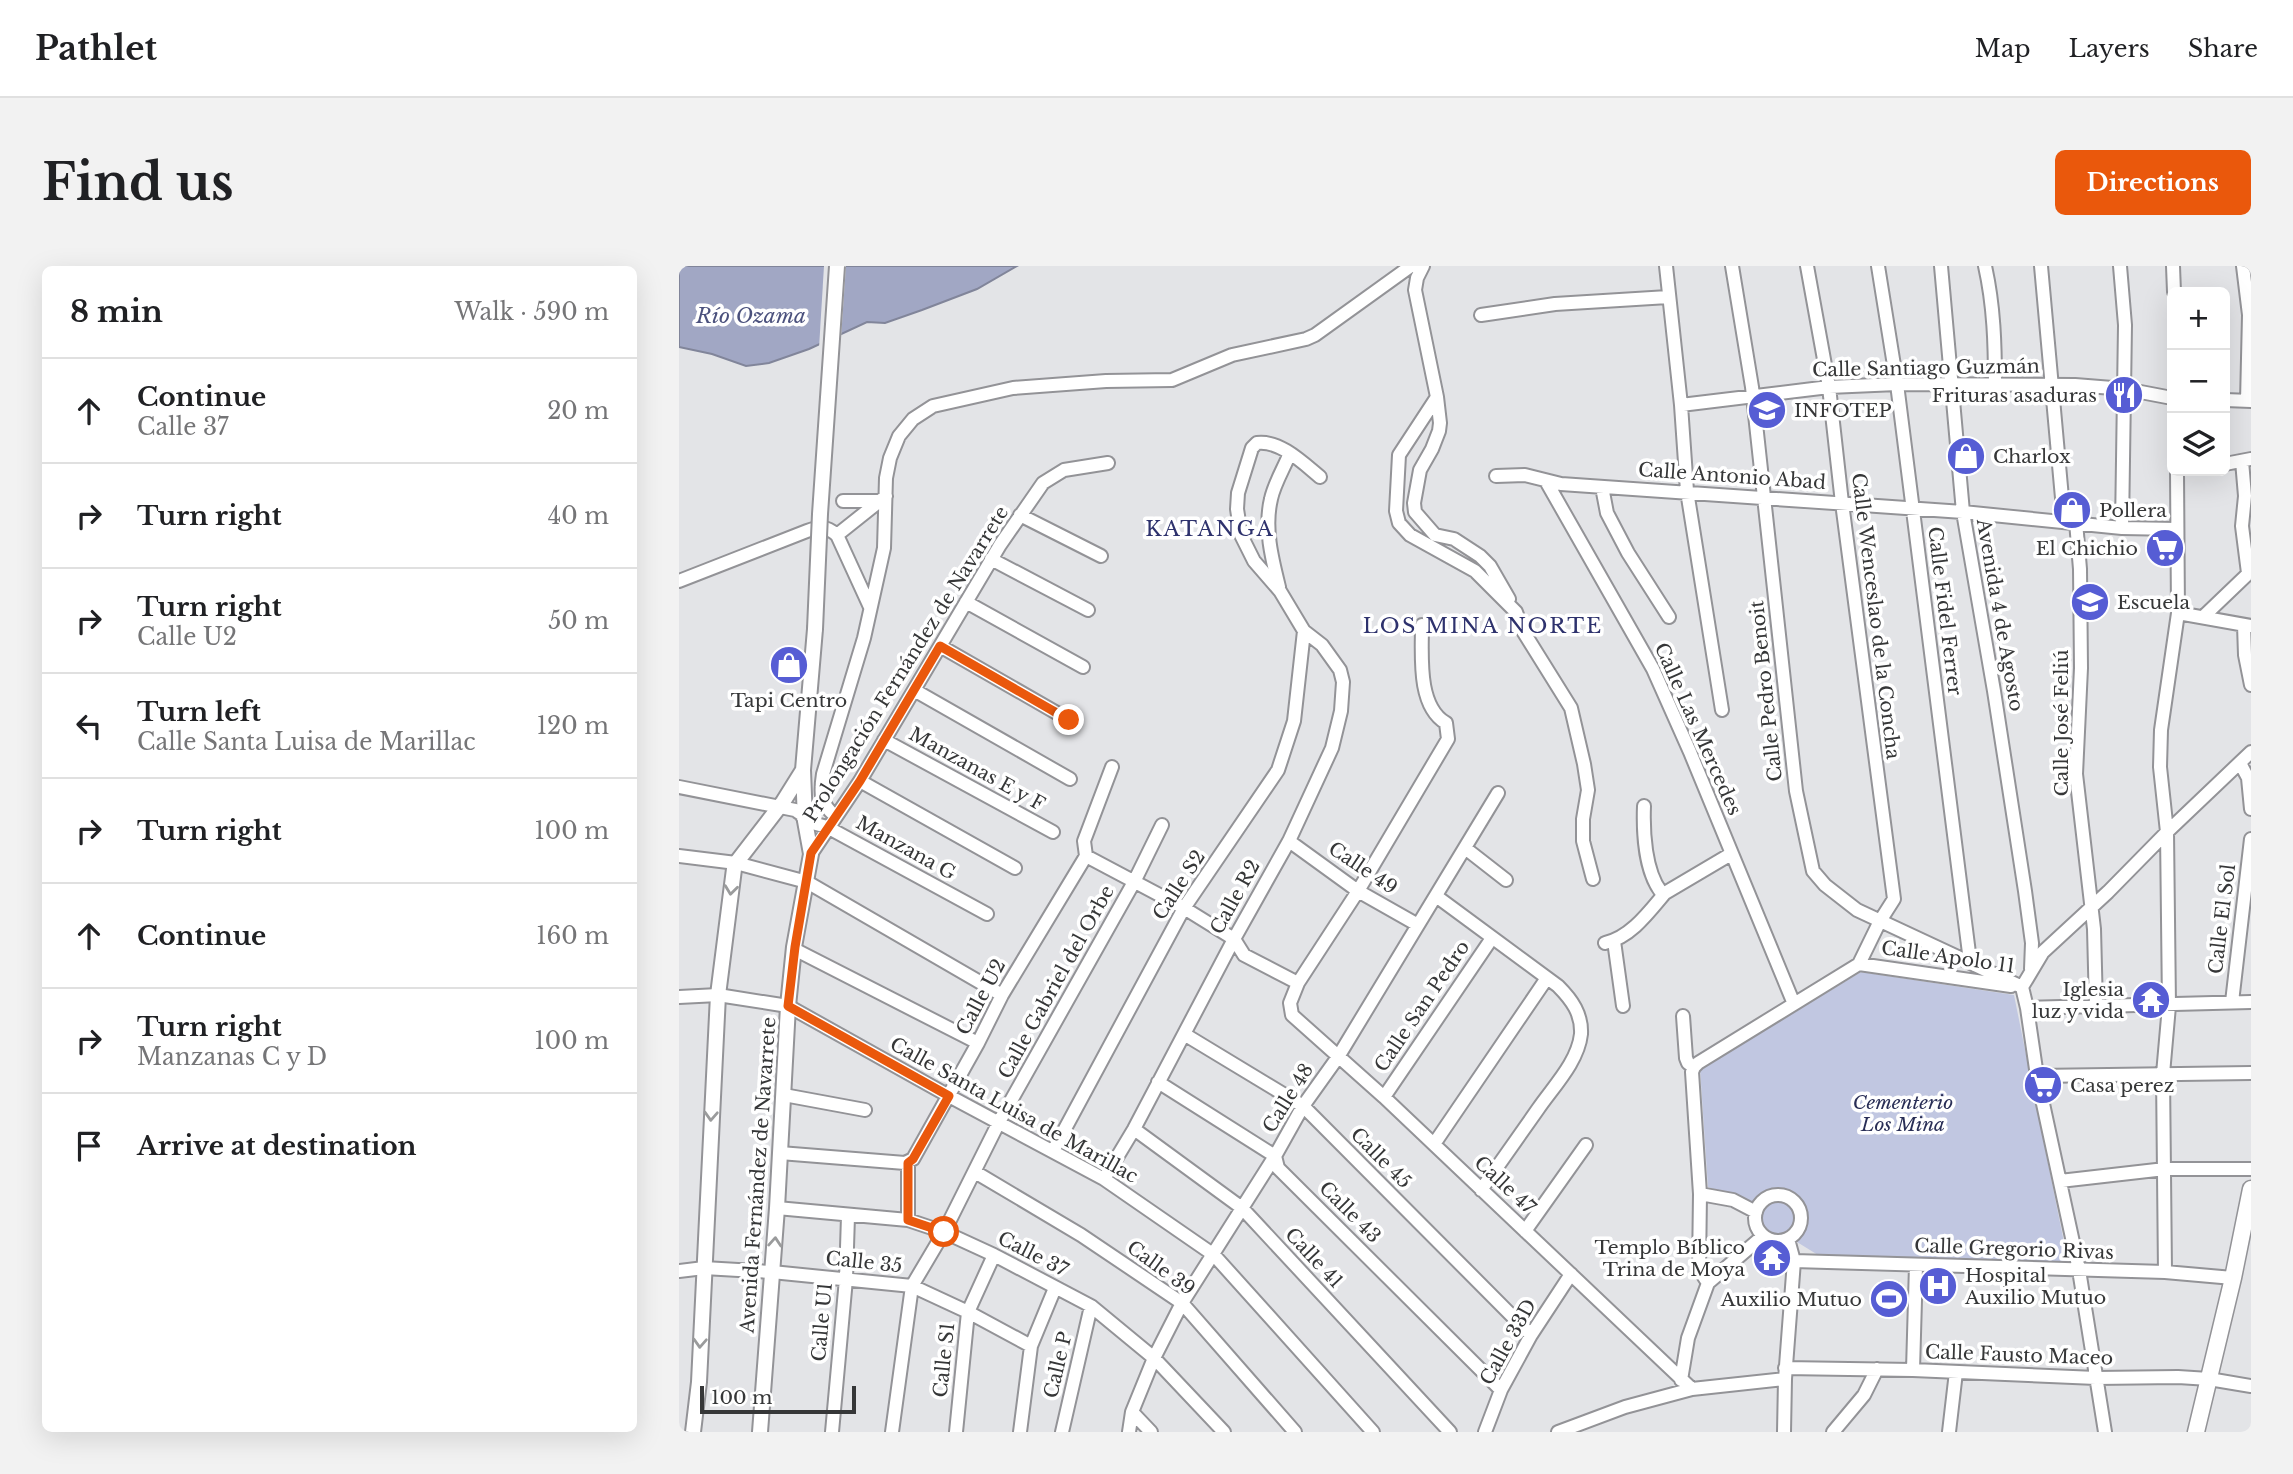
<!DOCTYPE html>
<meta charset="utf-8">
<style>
body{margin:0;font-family:"Libre Baskerville",serif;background:#f2f2f2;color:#202124}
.controls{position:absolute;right:21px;top:21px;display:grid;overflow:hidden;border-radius:10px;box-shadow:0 7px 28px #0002}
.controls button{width:63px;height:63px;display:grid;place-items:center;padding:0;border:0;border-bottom:2px solid #e0e0e0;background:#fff;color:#202124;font:35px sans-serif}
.scale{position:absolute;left:21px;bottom:18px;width:156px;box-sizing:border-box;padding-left:7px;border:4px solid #363738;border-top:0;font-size:19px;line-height:24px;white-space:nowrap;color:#363738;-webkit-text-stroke:5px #fff;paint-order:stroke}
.stop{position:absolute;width:21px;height:21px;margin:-16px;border:5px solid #ea580c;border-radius:50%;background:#fff}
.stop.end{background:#ea580c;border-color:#fff;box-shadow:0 2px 7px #0008}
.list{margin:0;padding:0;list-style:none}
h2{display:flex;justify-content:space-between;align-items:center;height:91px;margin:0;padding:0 28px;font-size:30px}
h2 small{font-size:23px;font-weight:400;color:#757577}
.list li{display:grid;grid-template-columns:46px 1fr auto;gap:21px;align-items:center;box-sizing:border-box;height:105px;padding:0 28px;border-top:2px solid #e0e0e0}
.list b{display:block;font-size:26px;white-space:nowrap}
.list p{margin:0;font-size:23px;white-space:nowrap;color:#757577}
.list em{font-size:23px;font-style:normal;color:#757577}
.icon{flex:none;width:38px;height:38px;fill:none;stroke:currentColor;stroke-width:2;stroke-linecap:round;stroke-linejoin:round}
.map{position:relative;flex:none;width:1572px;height:1166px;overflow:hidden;border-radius:10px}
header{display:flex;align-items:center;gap:42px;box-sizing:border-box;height:98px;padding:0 35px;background:#fff;border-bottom:2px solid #e0e0e0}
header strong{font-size:33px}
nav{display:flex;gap:38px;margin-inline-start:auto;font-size:24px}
.intro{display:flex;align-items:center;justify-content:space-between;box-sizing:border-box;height:168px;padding:0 42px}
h1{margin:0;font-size:49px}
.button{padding:18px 32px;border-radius:10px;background:#ea580c;color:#fff;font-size:24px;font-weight:700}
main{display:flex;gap:42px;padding:0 42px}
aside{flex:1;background:#fff;border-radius:10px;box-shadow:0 7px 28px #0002}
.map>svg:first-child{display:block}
.green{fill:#c1c7e1}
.water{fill:#a1a7c4;stroke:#81859a;stroke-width:2}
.pier{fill:#e3e4e7}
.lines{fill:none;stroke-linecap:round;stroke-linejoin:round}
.minor-casing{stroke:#939397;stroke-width:16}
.tertiary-casing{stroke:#939397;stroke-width:18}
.secondary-casing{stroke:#939397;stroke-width:19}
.minor{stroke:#fff;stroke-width:12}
.tertiary{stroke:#fff;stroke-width:14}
.secondary{stroke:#fff;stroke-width:16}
.tertiary-bridge-casing{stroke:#939397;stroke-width:18;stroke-linecap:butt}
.tertiary-bridge{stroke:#fff;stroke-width:14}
.oneway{stroke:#9a9b9c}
.route{stroke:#ea580c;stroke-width:9}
.labels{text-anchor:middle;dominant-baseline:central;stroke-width:7;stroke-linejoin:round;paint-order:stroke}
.street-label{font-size:19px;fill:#363738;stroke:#fff}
.poi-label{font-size:19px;fill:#363738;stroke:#fff;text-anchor:start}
.park-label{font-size:19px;font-style:italic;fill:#292e56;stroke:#fff}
.water-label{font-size:21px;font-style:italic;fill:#4b517d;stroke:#fff}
.neighbourhood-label{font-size:21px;letter-spacing:2px;fill:#2e326d;stroke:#fff}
</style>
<header>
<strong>Pathlet</strong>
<nav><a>Map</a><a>Layers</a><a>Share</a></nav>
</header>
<div class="intro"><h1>Find us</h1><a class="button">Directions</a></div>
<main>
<aside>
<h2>8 min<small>Walk · 590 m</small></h2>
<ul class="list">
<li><svg class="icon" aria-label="ahead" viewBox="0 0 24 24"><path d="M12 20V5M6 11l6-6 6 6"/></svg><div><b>Continue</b><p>Calle 37</p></div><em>20 m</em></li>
<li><svg class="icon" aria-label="right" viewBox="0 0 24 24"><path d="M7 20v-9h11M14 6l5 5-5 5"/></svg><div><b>Turn right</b></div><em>40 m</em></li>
<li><svg class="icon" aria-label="right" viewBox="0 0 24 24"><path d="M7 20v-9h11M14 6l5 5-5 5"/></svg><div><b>Turn right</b><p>Calle U2</p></div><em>50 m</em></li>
<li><svg class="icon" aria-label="left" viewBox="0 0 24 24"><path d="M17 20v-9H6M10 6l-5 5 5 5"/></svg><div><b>Turn left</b><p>Calle Santa Luisa de Marillac</p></div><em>120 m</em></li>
<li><svg class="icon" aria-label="right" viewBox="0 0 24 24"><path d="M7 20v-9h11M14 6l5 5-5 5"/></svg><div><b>Turn right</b></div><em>100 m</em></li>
<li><svg class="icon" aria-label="ahead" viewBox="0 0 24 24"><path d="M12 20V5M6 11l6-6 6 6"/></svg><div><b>Continue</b></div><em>160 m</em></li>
<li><svg class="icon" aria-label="right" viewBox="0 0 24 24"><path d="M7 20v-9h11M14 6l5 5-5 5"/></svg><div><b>Turn right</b><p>Manzanas C y D</p></div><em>100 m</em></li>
<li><svg class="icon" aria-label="arrive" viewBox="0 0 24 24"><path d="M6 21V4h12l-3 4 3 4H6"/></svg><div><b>Arrive at destination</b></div></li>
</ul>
</aside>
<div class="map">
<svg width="1572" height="1166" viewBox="0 0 1572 1166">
<rect width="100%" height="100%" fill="#e3e4e7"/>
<path class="green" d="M 1182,706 L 1335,729 L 1389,996 L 1139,989 L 1118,976 C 1134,955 1132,923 1098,924 C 1089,925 1081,931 1073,937 L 1029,921 L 1021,803 Z
M1079 952a20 20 0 1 1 40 0a20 20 0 1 1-40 0Z
M 1200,1015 L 1220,1015 L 1220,1051 L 1201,1051 Z"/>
<path class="water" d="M 0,0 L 338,0 L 298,23 L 243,44 L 206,57 L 188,56 L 130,83 L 90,97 L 67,100 L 33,88 L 0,81 Z"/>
<path class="pier" d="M 145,0 L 167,0 L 162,72 L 140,82 Z"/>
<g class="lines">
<g class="minor-casing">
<path id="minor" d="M 744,0 L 738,12 L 736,24 L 758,131 L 720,189 L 717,245 L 720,257 L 731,269 L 796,305 L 837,346 L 844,365 L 892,442 L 905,498 L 909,524 L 904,553 L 904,575 L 914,613
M 987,0 L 1002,139 L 1008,225 L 1043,444
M 1053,0 L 1073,121 L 1117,525 L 1134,605 L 1146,619 L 1178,644 L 1343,721
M 1128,0 L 1150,121 L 1163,237 L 1215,633 L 1201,655 L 1180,698
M 1199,0 L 1218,118 L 1291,695
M 1262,0 L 1284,246 L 1315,425 L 1346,625 L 1353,677 L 1352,703
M 1306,0 C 1315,40 1316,79 1316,119
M 1362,0 L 1385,254
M 1441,0 L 1446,59 L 1443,262
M 1494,0 L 1495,26
M 1564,0 L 1570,49 L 1568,135
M 802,49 L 876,38 L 989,31
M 758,131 L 761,157 L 760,165 L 753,183 L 741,204 L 735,237 L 736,246 L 756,269 L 775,273 L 801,290 L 811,300 L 830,333
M 1546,134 L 1572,135
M 1002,139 L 1150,121 L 1218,118 L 1396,119 L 1446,123 L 1493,132
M 1563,195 L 1566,230 L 1563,260 L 1569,307
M 1546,198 L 1572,193
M 817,210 L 846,209 L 882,218 L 1284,246 L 1443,262 L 1497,263
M 867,215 L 974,403 L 1011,486 L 1115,738
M 923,221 L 928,247 L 949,287 L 990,351
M 164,235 L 199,235
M 341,249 L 422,290
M 1397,256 L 1401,303 L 1402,402 L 1397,508 L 1415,663 L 1417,741
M 158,269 L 207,230
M 312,293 L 409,344
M 0,315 L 128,265 C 141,260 147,260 158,269 L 191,341
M 600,321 C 593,293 585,262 592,233 C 595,218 605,202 611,187
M 287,336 L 404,401
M 1499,347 L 1572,360
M 1525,350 L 1572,305
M 743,359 C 743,389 738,440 767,457 L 769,473 L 679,625 L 619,717 L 611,737 L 613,749 L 705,831 L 1013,1123
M 1565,359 L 1566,389 L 1572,419
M 261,380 L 390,454
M 235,424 L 391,513
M 205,474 L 374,566
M 1561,497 L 1569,512 L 1572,543
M 181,515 L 336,602
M 0,521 L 116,544 L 122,548 L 126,555 L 148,561 L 308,648
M 965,540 C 964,566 966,605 982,626 L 986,627 L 1052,588
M 156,550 C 141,537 141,527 144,508 L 185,372 L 205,282 L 207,212 L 211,192 L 220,170 L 234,153 L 254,140 L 334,122 L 427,115 L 493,114 L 553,89 L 627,73 L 636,69 L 732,0
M 610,575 L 679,625 L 739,659
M 786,582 L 827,614
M 132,588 L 181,515 L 321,279 L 364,217 L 385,204 L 429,197
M 0,590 L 57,597 L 128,616 L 323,729
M 407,590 L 505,642 L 555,673 L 565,689 L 619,717
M 757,630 L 879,720 C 893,734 903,748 902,768 C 899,796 874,821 859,843 C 840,870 821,897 802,924
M 935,675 L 944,740
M 926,677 C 952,671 970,646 986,627
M 115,683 L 299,777
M 1343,721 L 1348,742 L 1358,810 L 1400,1004 L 1426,1166
M 1343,721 L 1364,686 L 1429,626 L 1488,566 L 1572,486
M 0,731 L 39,729 L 109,740 L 270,830 L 425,913 L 535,989 L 694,1166
M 1553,736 L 1572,573
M 1348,742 L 1572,736
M 1004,750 L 1007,792 L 1009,797 L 1015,801
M 505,768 L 624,840 L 852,1069
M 1015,801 L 1019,797 L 1180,698 L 1332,720
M 1015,801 L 1013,806 L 1021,928 L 1020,1003 L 1029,1017
M 1358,810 L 1572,807
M 479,816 L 596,890 L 599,902 L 822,1124
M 105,829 L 186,844
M 705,831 L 813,672
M 455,863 L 563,942 L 771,1166
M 755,878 L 868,712
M 374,885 L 505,642 L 599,504 L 615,455 L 625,365
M 101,887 L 226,897 L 234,893 L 299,777 L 323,729 L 407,590 L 405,575 L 433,501
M 229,897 L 229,954
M 296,906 L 402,969 L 503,1037 L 616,1166
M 425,913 L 455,863 L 555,673 L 610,575 L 653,482 L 662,445 L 664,416 L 661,404 L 643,379 L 625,365 L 601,325 L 575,295 L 562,269 L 558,243 L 559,227 L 573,182 L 578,177 C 601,174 624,197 641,211
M 1381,915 L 1486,903 L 1572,903
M 1021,928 L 1054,934 L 1077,946
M1076 952a23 23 0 1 1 46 0a23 23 0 1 1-46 0Z
M 98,942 L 229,954 L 265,966 L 315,989 L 412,1040 L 475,1092 L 545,1166
M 846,965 L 907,879
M 1115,995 L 1486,1006 L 1554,1012
M 0,1005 L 25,1002 L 93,1006 L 233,1020 L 289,1046 L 352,1080
M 1486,1006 L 1484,808 L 1490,740 L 1488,566 L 1481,501 L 1482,464 L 1499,347 L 1498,205
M 1106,1102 L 1234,1104 L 1417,1112 L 1499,1111 L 1530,1113 L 1572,1120
M 1234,1104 L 1237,999
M 1002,1114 L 1009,1072 L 1029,1017 L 1084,970
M 453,1146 L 472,1166
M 153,1166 L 167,1013 L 169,950
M 213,1166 L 233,1020 L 265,966 L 320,856 L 455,616 L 483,559
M 277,1166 L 289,1046 L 315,989
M 341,1166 L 352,1080 L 376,1022
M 383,1166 L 412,1040
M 450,1166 L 453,1146 L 475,1092 L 503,1037 L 596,890 L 624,840 L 659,791 L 819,527
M 806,1166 L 822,1124 L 852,1069 L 892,1008
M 879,1166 L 946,1141 L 1013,1123 L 1106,1113
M 1105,1166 L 1106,1113 L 1115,995 L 1109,973
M 1154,1166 L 1185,1129 L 1198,1103
M 1270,1166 L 1277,1106"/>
</g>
<g class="tertiary-casing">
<path id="tertiary" d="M 14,1166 L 20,1116 L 39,729 L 55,603 L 57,597 L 104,536 L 124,504
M 81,1166 L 98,942 L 109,740 L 115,681 L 132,588 L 126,555 L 124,504 L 136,363"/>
</g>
<g class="secondary-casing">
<path id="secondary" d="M 1517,1166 L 1554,1012 L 1572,923"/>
</g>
<use href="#minor" class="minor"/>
<use href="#tertiary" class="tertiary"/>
<use href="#secondary" class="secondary"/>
<g class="tertiary-bridge-casing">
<path id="tertiary-bridge" d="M 136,363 L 141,248 L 158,0"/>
</g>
<use href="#tertiary-bridge" class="tertiary-bridge"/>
</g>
<defs><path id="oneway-chevron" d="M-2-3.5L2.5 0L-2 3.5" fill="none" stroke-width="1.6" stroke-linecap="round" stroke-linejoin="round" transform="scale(1.75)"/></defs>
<g class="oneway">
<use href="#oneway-chevron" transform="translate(52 624) rotate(97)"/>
<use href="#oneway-chevron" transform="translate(32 850) rotate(93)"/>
<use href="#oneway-chevron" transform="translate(96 976) rotate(-86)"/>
<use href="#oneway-chevron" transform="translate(21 1077) rotate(93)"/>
</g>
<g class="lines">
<path class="route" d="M 265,966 L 229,954 L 229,897 L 234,893 L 270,830 L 109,740 L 116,681 L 132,587 L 181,515 L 261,380 L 390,454"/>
</g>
<defs>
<g id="restaurant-disc" transform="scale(2.0125)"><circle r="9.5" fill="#565dd4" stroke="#fff"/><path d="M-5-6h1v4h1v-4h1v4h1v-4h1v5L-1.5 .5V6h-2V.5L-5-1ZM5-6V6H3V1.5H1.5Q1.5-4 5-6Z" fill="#fff"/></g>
<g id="school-disc" transform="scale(2.0125)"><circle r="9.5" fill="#565dd4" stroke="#fff"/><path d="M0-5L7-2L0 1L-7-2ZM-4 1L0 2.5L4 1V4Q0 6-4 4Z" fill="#fff"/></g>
<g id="shop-disc" transform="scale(2.0125)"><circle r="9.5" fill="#565dd4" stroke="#fff"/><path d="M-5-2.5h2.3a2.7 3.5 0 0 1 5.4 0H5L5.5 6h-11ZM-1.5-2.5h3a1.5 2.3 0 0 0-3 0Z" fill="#fff"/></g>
<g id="supermarket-disc" transform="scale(2.0125)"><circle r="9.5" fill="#565dd4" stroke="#fff"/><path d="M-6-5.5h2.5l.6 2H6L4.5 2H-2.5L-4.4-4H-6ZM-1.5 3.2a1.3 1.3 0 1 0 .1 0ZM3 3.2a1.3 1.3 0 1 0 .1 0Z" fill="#fff"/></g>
<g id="temple-disc" transform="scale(2.0125)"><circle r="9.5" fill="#565dd4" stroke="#fff"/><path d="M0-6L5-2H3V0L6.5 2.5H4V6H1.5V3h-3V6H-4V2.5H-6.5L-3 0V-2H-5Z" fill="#fff"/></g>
<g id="hospital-disc" transform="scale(2.0125)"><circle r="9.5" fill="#565dd4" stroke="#fff"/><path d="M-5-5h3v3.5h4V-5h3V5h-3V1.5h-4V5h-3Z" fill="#fff"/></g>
<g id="stadium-disc" transform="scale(2.0125)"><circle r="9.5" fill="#565dd4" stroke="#fff"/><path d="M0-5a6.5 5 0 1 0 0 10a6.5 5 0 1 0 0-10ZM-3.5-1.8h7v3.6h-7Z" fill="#fff"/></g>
</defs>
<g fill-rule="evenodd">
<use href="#restaurant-disc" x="1445" y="129"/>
<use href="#school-disc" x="1088" y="144"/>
<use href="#shop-disc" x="1287" y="190"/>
<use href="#shop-disc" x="1393" y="244"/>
<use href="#supermarket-disc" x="1486" y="282"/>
<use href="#school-disc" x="1411" y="336"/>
<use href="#shop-disc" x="110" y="399"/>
<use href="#temple-disc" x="1472" y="734"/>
<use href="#supermarket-disc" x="1364" y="819"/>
<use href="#temple-disc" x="1093" y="992"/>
<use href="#hospital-disc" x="1259" y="1020"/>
<use href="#stadium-disc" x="1210" y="1033"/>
</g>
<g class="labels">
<g class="street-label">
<text transform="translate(1247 102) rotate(-1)">Calle Santiago Guzmán</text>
<text transform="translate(1053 210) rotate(4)">Calle Antonio Abad</text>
<text transform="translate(1266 345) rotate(83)">Calle Fidel Ferrer</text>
<text transform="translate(1321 349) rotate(80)">Avenida 4 de Agosto</text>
<text transform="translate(1197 350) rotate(83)">Calle Wenceslao de la Concha</text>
<text transform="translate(227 398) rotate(-58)">Prolongación Fernández de Navarrete</text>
<text transform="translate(1087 425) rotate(-96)">Calle Pedro Benoit</text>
<text transform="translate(1382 457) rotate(-90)">Calle José Feliú</text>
<text transform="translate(1019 463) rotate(66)">Calle Las Mercedes</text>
<text transform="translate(298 503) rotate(29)">Manzanas E y F</text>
<text transform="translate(227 582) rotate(29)">Manzana G</text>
<text transform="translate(684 602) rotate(34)">Calle 49</text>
<text transform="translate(500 619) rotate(-57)">Calle S2</text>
<text transform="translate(556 631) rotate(-61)">Calle R2</text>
<text transform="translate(1543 653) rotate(-83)">Calle El Sol</text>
<text transform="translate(1269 691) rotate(8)">Calle Apolo 11</text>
<text transform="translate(377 716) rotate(-61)">Calle Gabriel del Orbe</text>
<text transform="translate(302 731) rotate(-62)">Calle U2</text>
<text transform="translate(743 740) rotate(-56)">Calle San Pedro</text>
<text transform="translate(609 832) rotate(-58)">Calle 48</text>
<text transform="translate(335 844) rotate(29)">Calle Santa Luisa de Marillac</text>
<text transform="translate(702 892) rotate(45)">Calle 45</text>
<text transform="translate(79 909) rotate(-86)">Avenida Fernández de Navarrete</text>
<text transform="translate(826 919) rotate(43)">Calle 47</text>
<text transform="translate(671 946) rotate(45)">Calle 43</text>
<text transform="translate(1335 983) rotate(2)">Calle Gregorio Rivas</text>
<text transform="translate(354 988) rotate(27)">Calle 37</text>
<text transform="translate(635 992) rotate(47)">Calle 41</text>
<text transform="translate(185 996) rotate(6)">Calle 35</text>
<text transform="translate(482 1002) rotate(36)">Calle 39</text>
<text transform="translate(143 1056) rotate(-85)">Calle U1</text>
<text transform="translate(829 1076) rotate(-61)">Calle 33D</text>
<text transform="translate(1340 1089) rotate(2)">Calle Fausto Maceo</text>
<text transform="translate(265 1094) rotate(-84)">Calle S1</text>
<text transform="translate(379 1099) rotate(-77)">Calle P</text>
</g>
<g class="poi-label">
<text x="1418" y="129" text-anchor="end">Frituras asaduras</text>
<text x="1115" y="144">INFOTEP</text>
<text x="1314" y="190">Charlox</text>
<text x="1420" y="244">Pollera</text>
<text x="1459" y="282" text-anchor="end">El Chichio</text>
<text x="1438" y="336">Escuela</text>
<text x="110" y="434" text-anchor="middle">Tapi Centro</text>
<text x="1445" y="723" text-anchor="end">Iglesia<tspan x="1445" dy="22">luz y vida</tspan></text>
<text x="1391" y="819">Casa perez</text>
<text x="1066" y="981" text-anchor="end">Templo Bíblico<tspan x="1066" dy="22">Trina de Moya</tspan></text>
<text x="1286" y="1009">Hospital<tspan x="1286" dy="22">Auxilio Mutuo</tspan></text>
<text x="1183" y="1033" text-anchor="end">Auxilio Mutuo</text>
</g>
<g class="park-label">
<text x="1224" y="836">Cementerio<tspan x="1224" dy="22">Los Mina</tspan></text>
</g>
<g class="water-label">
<text x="72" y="50">Río Ozama</text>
</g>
<g class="neighbourhood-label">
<text x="531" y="263">KATANGA</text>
<text x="804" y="360">LOS MINA NORTE</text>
</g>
</g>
</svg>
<div class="controls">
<button>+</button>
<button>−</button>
<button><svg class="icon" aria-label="layers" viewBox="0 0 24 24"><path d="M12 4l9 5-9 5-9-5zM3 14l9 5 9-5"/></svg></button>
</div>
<div class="scale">100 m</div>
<div class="stop" style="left:265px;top:966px"></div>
<div class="stop end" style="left:390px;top:454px"></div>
</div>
</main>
